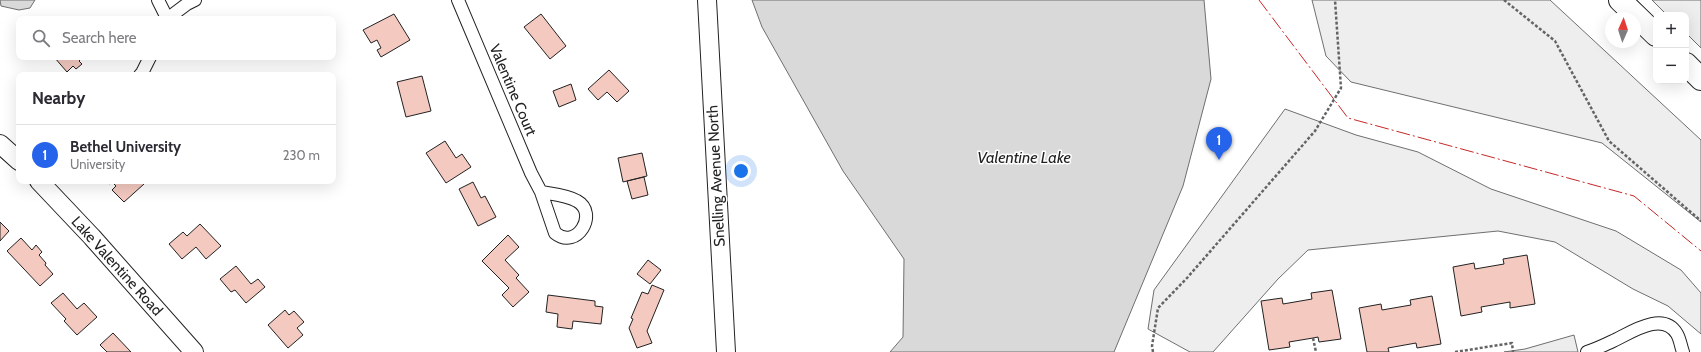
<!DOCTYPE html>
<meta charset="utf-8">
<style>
body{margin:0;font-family:Cabin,sans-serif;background:#f2f2f3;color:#2b2b33}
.controls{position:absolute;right:12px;top:12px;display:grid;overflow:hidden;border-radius:8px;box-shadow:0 4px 16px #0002}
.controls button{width:36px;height:36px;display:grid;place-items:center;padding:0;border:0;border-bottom:1px solid #e1e1e2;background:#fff;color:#2b2b33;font:20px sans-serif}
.compass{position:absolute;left:1605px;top:12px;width:36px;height:36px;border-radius:50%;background:#fff;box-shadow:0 4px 16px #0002;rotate:3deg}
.you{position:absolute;left:741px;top:171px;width:14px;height:14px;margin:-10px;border:3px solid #fff;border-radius:50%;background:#1a73e8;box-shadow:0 0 0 6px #1a73e833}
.badge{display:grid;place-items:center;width:26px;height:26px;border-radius:50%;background:#2563eb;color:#fff;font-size:13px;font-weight:700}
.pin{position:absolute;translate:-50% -33px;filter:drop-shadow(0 1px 2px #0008)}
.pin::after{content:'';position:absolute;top:21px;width:14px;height:12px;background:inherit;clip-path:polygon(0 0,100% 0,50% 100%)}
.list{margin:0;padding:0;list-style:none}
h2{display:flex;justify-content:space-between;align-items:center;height:52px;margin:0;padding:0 16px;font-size:17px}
h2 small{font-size:13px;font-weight:400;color:#7c7c81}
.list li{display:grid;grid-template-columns:26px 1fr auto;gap:12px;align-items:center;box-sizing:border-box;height:60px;padding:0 16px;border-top:1px solid #e1e1e2}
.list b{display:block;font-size:15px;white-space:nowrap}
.list p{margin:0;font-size:13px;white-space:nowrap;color:#7c7c81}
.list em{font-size:13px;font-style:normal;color:#7c7c81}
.icon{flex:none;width:22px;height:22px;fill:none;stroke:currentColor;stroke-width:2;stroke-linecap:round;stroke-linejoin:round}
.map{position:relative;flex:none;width:1701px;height:352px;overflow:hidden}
.search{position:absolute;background:#fff;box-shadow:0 4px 16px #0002;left:16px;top:16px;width:320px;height:44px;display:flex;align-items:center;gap:10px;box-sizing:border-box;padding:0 14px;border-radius:8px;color:#7c7c81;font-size:15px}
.panel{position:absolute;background:#fff;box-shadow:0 4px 16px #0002;left:16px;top:72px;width:320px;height:112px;border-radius:8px}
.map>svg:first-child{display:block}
.green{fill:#eee;stroke:#6f6f6f}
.parking{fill:#ededed;stroke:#6f6f6f}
.water{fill:#d9d9d9;stroke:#6f6f6f}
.building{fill:#f3c9c0;stroke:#222}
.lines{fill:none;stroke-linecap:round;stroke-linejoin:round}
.street-casing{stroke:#222;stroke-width:14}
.secondary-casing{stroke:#222;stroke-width:20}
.highway-casing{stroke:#222;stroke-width:24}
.path{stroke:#646464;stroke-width:2.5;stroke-dasharray:3 2;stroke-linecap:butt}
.street{stroke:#fff;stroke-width:12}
.secondary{stroke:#fff;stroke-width:18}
.highway{stroke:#fff;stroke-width:22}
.power{stroke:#c62828;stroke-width:1;stroke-dasharray:14 3 2 3;stroke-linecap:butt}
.labels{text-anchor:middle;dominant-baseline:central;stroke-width:3;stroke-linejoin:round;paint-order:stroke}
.street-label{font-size:15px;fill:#222;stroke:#fff}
.water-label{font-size:16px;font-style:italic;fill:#222;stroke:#fff}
</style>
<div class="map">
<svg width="1701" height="352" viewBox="0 0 1701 352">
<rect width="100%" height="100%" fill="#fff"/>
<path class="green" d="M 1312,0 L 1550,0 L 1701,140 L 1701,222 L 1602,143 L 1351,82 L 1326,56 Z
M 1652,0 L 1701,0 L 1701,48 L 1686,33 L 1686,15 L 1667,15 Z
M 1285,109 L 1356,135 L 1418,152 L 1491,189 L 1616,231 L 1681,270 L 1701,293 L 1701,334 L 1668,306 L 1633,289 L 1555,242 L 1498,231 L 1308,250 L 1278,279 L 1213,352 L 1190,352 L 1148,329 L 1154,290 Z"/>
<path class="parking" d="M 1574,335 L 1578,352 L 1504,352 L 1525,349 Z"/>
<path class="water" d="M 0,0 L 35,0 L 30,8 L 19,10 L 1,6 Z
M 752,0 L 1204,0 L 1211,79 L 1183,186 L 1114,352 L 890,352 L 903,337 L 904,259 L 843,171 L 762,27 Z"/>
<path class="building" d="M 394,14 L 410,40 L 381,57 L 377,50 L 381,48 L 377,40 L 371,43 L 363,30 Z
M 541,14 L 566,46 L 550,59 L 524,27 Z
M 54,57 L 83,57 L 79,61 L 82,64 L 76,69 L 73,66 L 67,72 Z
M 609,70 L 629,91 L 617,102 L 607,92 L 598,100 L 588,89 Z
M 422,76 L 431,111 L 406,117 L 397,82 Z
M 571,84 L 576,100 L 559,107 L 553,91 Z
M 445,141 L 456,158 L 462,154 L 471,167 L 446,183 L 426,153 Z
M 642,153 L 647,176 L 623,182 L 618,158 Z
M 644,177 L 648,195 L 632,199 L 627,181 Z
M 106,181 L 141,181 L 144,184 L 124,202 L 112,190 L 116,186 L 112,182 L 109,184 Z
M 473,182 L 481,198 L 485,196 L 496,217 L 478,226 L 459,189 Z
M 0,222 L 9,231 L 0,241 Z
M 200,224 L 221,246 L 206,259 L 196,247 L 182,259 L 169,244 L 183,232 L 187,236 Z
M 508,235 L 519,247 L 505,260 L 519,275 L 516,278 L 529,292 L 513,307 L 502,295 L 509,288 L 482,261 Z
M 21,238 L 32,250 L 36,245 L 42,252 L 39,255 L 46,263 L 45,265 L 53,274 L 40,286 L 7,251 Z
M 1527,255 L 1535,304 L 1510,308 L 1510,302 L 1481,307 L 1482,312 L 1461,316 L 1453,267 L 1474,263 L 1475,269 L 1504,264 L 1503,259 Z
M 648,260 L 661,270 L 650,284 L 637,274 Z
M 236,266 L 251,284 L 258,279 L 265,287 L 246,303 L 235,290 L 231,292 L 220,279 Z
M 652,285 L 664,290 L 647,331 L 652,343 L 637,348 L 629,328 L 633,319 L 631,318 L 642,292 L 648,294 Z
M 1332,290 L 1341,339 L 1319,342 L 1318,337 L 1313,338 L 1289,342 L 1290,347 L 1269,350 L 1261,301 L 1282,298 L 1283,304 L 1312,299 L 1311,293 Z
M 63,293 L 77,309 L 84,303 L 97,317 L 77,335 L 64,321 L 66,319 L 51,303 Z
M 548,295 L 595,301 L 595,306 L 603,307 L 601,324 L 573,321 L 572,329 L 557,327 L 558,314 L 546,312 Z
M 1432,296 L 1441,344 L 1417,348 L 1416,343 L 1388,348 L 1389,352 L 1367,352 L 1359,308 L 1381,304 L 1382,310 L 1411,305 L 1410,300 Z
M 285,310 L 289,315 L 294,311 L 304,322 L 297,328 L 303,335 L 288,348 L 268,325 Z
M 113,333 L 131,352 L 107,352 L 100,345 Z"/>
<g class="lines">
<g class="street-casing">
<path id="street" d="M 158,0 L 167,18
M 458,0 L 531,173 L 541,192 L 555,233 C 577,251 599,213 577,201 C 567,195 552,194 541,192
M 167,19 L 187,4 L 195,0
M 140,75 L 142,73 L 150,57
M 1587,352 C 1596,349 1604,345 1613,341 C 1630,333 1663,310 1677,334 C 1680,339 1681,347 1683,352"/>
</g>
<g class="secondary-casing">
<path id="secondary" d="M 707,0 L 726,352
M 0,144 L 19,161
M 39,181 L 92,237 L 194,352"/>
</g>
<g class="highway-casing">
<path id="highway" d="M 1620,0 L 1656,35
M 1686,64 L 1701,79"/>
</g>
<path class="path" d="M 1504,0 L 1555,41 L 1609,141 L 1701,221
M 1313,338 L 1316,352
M 1153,352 L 1152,346 L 1158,308 L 1187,278 L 1315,131 L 1341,88 L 1335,0
M 1455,352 L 1512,343 L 1513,352"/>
<use href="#street" class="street"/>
<use href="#secondary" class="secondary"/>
<use href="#highway" class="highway"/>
<path class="power" d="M 1259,0 L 1348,118 L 1634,196 L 1701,251"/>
</g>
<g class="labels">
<g class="street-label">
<text transform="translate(513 90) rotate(67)">Valentine Court</text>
<text transform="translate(716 176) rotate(-93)">Snelling Avenue North</text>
<text transform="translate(117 266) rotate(48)">Lake Valentine Road</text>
</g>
<g class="water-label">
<text x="1024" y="157">Valentine Lake</text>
</g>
</g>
</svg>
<div class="controls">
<button>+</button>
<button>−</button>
</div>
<svg class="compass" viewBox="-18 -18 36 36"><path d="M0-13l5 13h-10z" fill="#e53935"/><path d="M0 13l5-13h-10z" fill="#7c7c81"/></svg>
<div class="you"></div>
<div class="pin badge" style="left:1219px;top:160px">1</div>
<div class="search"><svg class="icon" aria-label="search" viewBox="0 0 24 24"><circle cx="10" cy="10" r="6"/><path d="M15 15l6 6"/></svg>Search here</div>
<section class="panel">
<h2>Nearby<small></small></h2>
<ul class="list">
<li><span class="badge">1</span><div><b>Bethel University</b><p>University</p></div><em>230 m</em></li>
</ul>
</section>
</div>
